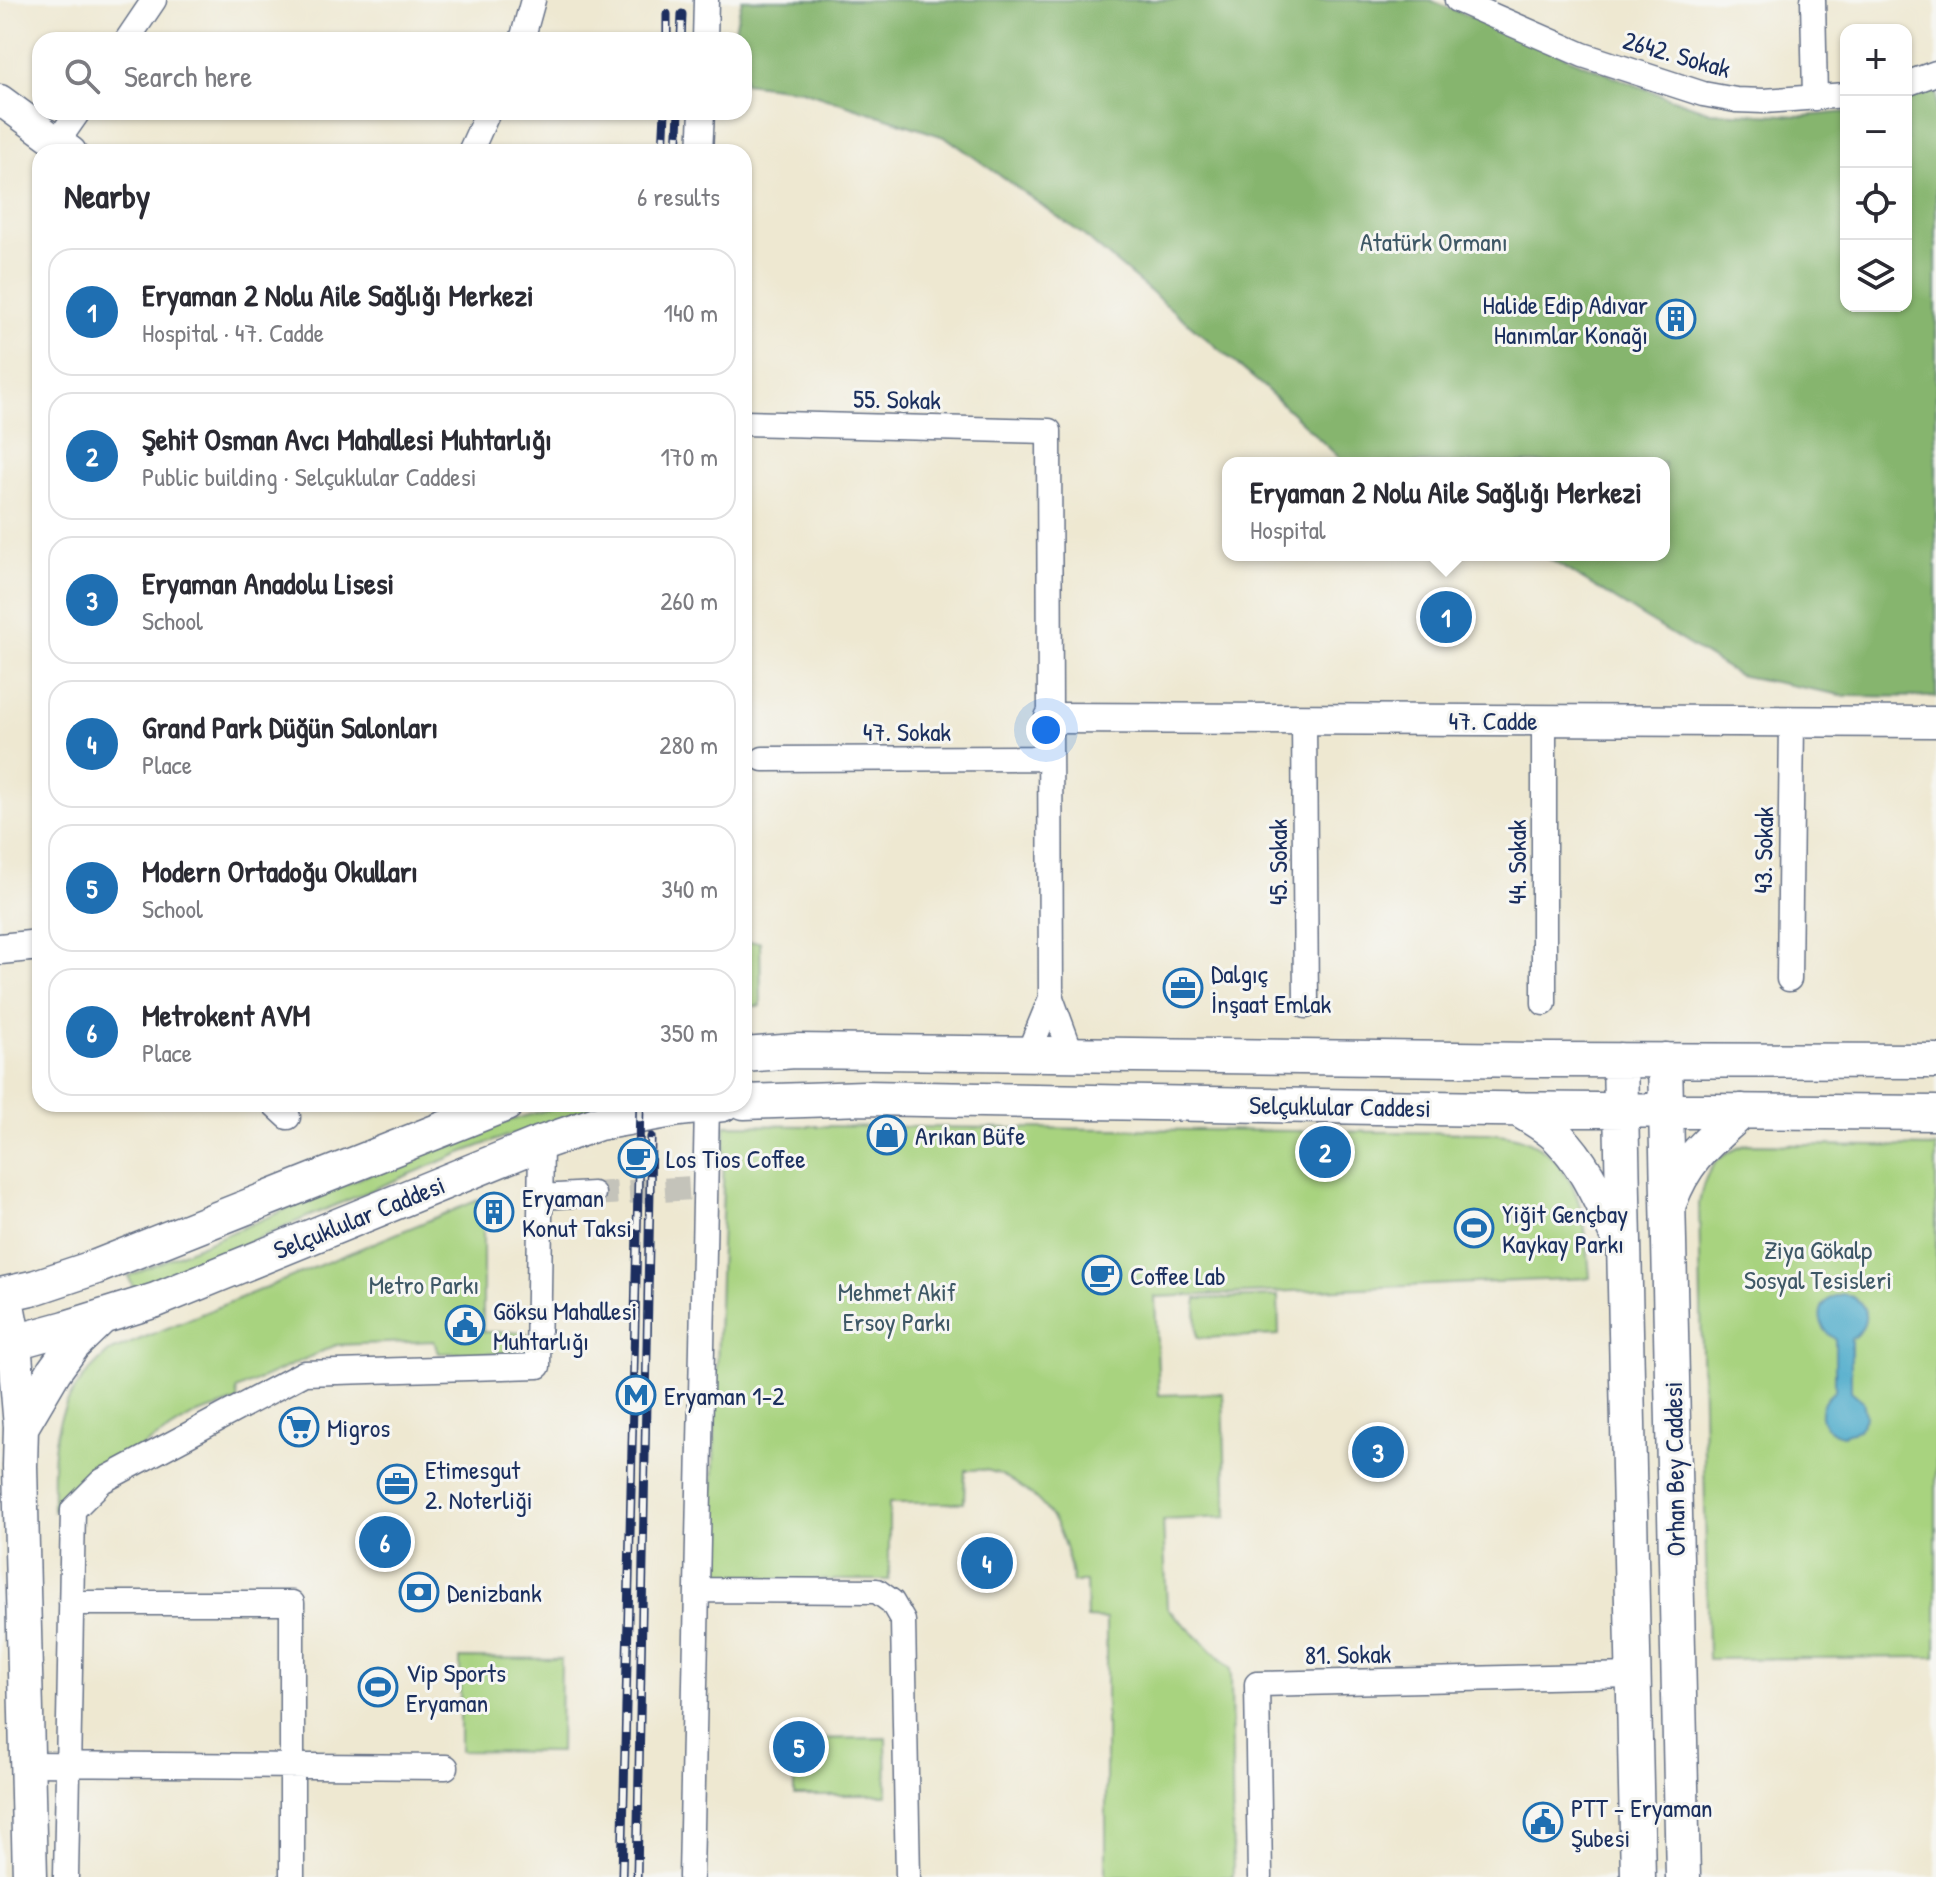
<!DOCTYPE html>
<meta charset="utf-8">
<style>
body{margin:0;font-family:"Patrick Hand",sans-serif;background:#f2f2f3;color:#2b2b33}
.controls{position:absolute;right:24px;top:24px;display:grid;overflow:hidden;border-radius:16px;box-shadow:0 2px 6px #0004}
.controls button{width:72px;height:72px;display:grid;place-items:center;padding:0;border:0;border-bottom:2px solid #e1e1e2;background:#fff;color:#2b2b33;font:40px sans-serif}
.you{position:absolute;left:1046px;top:730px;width:28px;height:28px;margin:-20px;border:6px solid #fff;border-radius:50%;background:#1a73e8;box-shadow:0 0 0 12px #1a73e833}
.badge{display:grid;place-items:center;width:52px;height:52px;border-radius:50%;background:#1f6fb2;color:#fff;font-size:26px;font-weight:700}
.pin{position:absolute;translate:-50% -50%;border:4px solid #fff;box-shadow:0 2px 8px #0006}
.popup{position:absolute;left:1222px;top:457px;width:448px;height:104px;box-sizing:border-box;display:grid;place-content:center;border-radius:16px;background:#fff;filter:drop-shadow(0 2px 6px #0005);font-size:26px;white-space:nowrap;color:#7c7c81}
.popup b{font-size:30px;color:#2b2b33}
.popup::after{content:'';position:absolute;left:50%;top:100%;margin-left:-16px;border:16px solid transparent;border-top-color:#fff}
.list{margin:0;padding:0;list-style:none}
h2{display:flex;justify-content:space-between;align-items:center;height:104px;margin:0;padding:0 32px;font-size:34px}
h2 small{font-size:26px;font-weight:400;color:#7c7c81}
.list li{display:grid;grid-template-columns:52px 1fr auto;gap:24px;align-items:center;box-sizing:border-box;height:128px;margin:0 16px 16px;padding:0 16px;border:2px solid #e1e1e2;border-radius:24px}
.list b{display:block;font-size:30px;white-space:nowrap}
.list p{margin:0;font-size:26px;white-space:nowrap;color:#7c7c81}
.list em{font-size:26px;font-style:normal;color:#7c7c81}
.icon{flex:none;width:44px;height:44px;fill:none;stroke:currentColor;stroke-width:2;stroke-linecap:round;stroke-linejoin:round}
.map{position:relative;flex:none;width:1936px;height:1877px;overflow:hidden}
.search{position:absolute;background:#fff;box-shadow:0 2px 6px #0004;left:32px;top:32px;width:720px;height:88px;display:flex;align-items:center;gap:20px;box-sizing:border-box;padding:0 28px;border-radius:24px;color:#7c7c81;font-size:30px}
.panel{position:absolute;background:#fff;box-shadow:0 2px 6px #0004;left:32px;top:144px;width:720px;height:968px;border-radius:24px}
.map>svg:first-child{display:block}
.green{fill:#a8d37f;stroke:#62816e;stroke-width:2}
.forest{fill:#86b56e;stroke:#507266;stroke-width:2}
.water{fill:#4baaca;stroke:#336c94;stroke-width:2}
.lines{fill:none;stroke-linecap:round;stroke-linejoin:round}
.minor-tunnel{stroke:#c4c3ba;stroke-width:24;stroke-dasharray:24 12;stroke-linecap:butt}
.minor-casing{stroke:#657086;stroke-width:27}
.tertiary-casing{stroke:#657086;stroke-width:33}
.secondary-casing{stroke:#657086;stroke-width:37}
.minor{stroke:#fff;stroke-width:24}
.tertiary{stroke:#fff;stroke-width:30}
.secondary{stroke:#fff;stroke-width:34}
.rail-casing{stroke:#1b2f5e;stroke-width:9}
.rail{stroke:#f6f6f2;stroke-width:6;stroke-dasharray:18;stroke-linecap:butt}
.labels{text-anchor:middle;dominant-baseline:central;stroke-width:6;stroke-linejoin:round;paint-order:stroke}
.street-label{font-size:26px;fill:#1b2f5e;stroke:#f6f6f2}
.park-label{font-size:26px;fill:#3e5866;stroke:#f6f6f2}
.poi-label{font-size:26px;fill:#1b2f5e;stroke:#f6f6f2;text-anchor:start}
</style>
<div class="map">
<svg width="1936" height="1877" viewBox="0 0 1936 1877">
<rect width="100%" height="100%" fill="#f6f6f2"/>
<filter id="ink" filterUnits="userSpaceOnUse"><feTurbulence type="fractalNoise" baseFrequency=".0125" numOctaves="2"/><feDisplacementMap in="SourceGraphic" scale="16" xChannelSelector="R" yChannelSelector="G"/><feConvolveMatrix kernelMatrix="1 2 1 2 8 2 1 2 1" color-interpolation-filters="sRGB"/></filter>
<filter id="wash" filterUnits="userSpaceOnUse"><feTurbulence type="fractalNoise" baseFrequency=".006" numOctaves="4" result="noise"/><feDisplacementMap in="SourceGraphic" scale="32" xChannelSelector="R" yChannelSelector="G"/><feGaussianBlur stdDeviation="1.8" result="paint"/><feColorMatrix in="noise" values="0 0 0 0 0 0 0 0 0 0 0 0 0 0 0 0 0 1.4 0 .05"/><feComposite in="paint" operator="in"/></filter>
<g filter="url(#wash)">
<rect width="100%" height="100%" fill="#eee8d1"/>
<path class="green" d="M 744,942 L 760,942 L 761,1006 L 744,1006 Z
M 567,1104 L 619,1104 L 507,1136 L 461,1153 L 307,1217 L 223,1254 L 134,1289 L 128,1276 L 394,1164 L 488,1127 Z
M 725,1125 L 1488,1133 C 1498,1134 1510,1135 1519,1138 C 1581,1158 1586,1223 1590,1278 L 1155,1297 L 1159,1395 L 1223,1393 L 1227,1517 L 1163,1520 L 1167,1608 L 1231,1669 L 1233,1877 L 1106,1877 L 1106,1619 L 1087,1618 L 1086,1582 L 1073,1582 C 1066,1543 1058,1513 1024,1489 C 1014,1482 1003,1474 990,1471 C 982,1469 973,1470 965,1470 L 964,1503 L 889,1503 L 889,1580 L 710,1580 Z
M 1748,1144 L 1936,1147 L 1936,1657 L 1708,1659 L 1699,1204 C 1704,1171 1715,1155 1748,1144 Z
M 483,1198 L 483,1332 L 524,1332 L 530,1335 L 530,1351 L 526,1353 L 438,1353 L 434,1341 L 336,1345 L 236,1390 L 238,1401 L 194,1415 L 85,1482 L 53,1511 C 52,1439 51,1403 109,1352 Z
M 1278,1296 L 1279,1335 L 1197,1338 L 1196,1299 Z
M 460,1658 L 561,1659 L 560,1752 L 460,1751 Z
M 886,1738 L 887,1795 L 794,1795 L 794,1739 Z"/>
<path class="forest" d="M 742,0 L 1430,0 L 1615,77 L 1667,97 L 1710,112 L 1805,116 L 1846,112 L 1846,306 L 1906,306 L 1906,97 L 1936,86 L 1936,697 L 1846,696 L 1738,675 L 1543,555 L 1664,555 L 1664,463 L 1345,463 L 1264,387 L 1082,234 L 947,138 L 802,90 L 744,83 L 744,40 L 732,40 Z"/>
<path class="water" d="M 1843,1294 C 1870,1299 1872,1325 1851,1339 L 1851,1391 L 1863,1401 L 1866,1416 L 1858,1430 L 1843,1435 C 1816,1430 1814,1405 1835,1391 L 1835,1339 C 1813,1325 1816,1298 1843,1294 Z"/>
</g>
<g filter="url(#ink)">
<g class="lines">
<path class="minor-tunnel" d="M 593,1194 L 694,1188"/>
<g class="minor-casing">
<path id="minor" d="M 1457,0 L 1583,55 L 1703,94 L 1736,100 L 1764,101 L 1846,95
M 1813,0 L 1815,98
M 127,40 L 154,0
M 522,40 L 533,0
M 705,40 L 706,0
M 1906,84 L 1936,73
M 57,142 L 78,112
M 470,152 L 488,112
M 700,152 L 702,112
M 744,423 L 1049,431 L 1051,998
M 1304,719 L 1306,1006
M 1544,720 L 1544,1003
M 763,759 L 1050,758
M 1789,979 L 1792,722
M 1028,1054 L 1051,998 L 1072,1055
M 274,1104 L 288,1117
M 540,1197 L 593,1194
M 697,1590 L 877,1591 L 892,1602 L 903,1621 L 908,1877
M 71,1603 L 292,1603 L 292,1877
M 27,1764 L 446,1767
M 66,1877 L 73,1510 L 102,1481 L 304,1373 L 538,1366 L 541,1143
M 691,1877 L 707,1106
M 1260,1877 L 1257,1684 L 1633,1675"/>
</g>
<g class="tertiary-casing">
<path id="tertiary" d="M 0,100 L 71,152
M 1050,718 L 1936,722
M 0,949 L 40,945"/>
</g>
<g class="secondary-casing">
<path id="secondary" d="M 744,1055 L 795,1051 L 1544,1060 L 1936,1061
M 1620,1060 L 1638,1877
M 1665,1060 L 1683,1877
M 744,1102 L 864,1098 L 1491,1109 L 1936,1113
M 1517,1109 C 1532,1118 1547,1126 1559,1138 C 1587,1166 1601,1203 1618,1237
M 1670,1201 C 1687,1156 1709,1142 1742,1111
M 5,1294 L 14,1342 L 21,1427 L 20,1466 L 30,1877
M 0,1295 L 36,1287 L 96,1267 L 506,1104
M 0,1346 L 66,1328 L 156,1300 L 541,1143 L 599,1123 L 679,1109 L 723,1104
M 21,1427 L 54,1371 L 73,1345 L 101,1318"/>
</g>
<use href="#minor" class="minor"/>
<use href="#tertiary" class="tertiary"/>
<use href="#secondary" class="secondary"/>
<g class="rail-casing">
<path id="rail" d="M 667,40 L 667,14
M 681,40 L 682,14
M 663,152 L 665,112
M 677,152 L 679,112
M 622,1877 L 640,1104
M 637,1877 L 651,1137"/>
</g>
<use href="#rail" class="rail"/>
</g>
</g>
<defs>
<g id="building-ring" transform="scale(2)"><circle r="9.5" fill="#f6f6f2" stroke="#1f6fb2" stroke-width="1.5"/><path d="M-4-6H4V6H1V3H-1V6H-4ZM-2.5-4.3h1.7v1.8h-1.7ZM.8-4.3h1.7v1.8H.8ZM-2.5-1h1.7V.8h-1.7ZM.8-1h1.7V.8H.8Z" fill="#1f6fb2"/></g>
<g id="office-ring" transform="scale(2)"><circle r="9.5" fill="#f6f6f2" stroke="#1f6fb2" stroke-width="1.5"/><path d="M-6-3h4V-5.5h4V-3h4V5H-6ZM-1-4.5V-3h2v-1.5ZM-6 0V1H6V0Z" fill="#1f6fb2"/></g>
<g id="shop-ring" transform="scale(2)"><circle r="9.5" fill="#f6f6f2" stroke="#1f6fb2" stroke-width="1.5"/><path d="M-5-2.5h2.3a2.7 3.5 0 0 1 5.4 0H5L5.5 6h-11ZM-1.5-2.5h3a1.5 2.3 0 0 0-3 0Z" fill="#1f6fb2"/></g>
<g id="cafe-ring" transform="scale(2)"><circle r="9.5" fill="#f6f6f2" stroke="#1f6fb2" stroke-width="1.5"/><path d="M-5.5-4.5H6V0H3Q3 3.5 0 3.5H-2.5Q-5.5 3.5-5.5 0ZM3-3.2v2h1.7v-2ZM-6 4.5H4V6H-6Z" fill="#1f6fb2"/></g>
<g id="stadium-ring" transform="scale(2)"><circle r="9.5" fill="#f6f6f2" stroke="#1f6fb2" stroke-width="1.5"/><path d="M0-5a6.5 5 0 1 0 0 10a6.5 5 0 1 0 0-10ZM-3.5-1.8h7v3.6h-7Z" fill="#1f6fb2"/></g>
<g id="civic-ring" transform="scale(2)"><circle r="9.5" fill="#f6f6f2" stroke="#1f6fb2" stroke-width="1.5"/><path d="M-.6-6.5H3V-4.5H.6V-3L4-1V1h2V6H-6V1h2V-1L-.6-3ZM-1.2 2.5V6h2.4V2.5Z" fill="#1f6fb2"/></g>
<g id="metro-ring" transform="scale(2)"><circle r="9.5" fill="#f6f6f2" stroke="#1f6fb2" stroke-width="1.5"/><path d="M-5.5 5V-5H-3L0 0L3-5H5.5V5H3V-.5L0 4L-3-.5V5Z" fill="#1f6fb2"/></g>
<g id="supermarket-ring" transform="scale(2)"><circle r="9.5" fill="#f6f6f2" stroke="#1f6fb2" stroke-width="1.5"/><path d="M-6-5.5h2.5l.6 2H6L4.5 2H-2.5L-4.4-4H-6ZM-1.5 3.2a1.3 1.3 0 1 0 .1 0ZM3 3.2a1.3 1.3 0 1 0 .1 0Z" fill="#1f6fb2"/></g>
<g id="bank-ring" transform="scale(2)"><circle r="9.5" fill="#f6f6f2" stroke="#1f6fb2" stroke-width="1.5"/><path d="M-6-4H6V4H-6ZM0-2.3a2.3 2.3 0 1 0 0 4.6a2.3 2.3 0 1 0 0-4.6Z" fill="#1f6fb2"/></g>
</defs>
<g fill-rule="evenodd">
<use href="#building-ring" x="1676" y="319"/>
<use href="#office-ring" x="1183" y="988"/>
<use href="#shop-ring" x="887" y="1135"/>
<use href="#cafe-ring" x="638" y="1158"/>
<use href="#building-ring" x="494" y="1212"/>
<use href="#stadium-ring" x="1474" y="1228"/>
<use href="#cafe-ring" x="1102" y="1275"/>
<use href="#civic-ring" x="465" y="1325"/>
<use href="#metro-ring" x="636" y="1395"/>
<use href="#supermarket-ring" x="299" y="1427"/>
<use href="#office-ring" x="397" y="1484"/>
<use href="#bank-ring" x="419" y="1592"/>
<use href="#stadium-ring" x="378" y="1687"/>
<use href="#civic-ring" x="1543" y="1822"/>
</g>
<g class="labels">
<g class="street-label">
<text transform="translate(1677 54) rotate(16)">2642. Sokak</text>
<text transform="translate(897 399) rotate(1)">55. Sokak</text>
<text x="1493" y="720">47. Cadde</text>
<text x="907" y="731">47. Sokak</text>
<text transform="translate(1763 850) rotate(-89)">43. Sokak</text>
<text transform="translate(1277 862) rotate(-90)">45. Sokak</text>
<text transform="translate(1516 862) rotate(-90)">44. Sokak</text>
<text transform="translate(1340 1106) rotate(1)">Selçuklular Caddesi</text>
<text transform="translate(359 1217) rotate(-22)">Selçuklular Caddesi</text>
<text transform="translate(1674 1469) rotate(-91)">Orhan Bey Caddesi</text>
<text transform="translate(1348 1654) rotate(-1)">81. Sokak</text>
</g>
<g class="park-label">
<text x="1434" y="241">Atatürk Ormanı</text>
<text x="1818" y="1249">Ziya Gökalp<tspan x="1818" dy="30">Sosyal Tesisleri</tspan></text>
<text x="424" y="1284">Metro Parkı</text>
<text x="897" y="1291">Mehmet Akif<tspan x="897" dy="30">Ersoy Parkı</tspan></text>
</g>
<g class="poi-label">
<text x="1648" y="304" text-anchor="end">Halide Edip Adıvar<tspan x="1648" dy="30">Hanımlar Konağı</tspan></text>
<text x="1211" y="973">Dalgıç<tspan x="1211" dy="30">İnşaat Emlak</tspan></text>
<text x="915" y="1135">Arıkan Büfe</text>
<text x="666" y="1158">Los Tios Coffee</text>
<text x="522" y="1197">Eryaman<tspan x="522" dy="30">Konut Taksi</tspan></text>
<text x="1502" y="1213">Yiğit Gençbay<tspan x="1502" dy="30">Kaykay Parkı</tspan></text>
<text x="1130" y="1275">Coffee Lab</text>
<text x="493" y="1310">Göksu Mahallesi<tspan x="493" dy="30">Muhtarlığı</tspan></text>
<text x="664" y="1395">Eryaman 1-2</text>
<text x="327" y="1427">Migros</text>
<text x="425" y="1469">Etimesgut<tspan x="425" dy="30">2. Noterliği</tspan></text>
<text x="447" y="1592">Denizbank</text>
<text x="406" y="1672">Vip Sports<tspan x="406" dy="30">Eryaman</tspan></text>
<text x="1571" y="1807">PTT - Eryaman<tspan x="1571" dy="30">Şubesi</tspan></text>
</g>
</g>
</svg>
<div class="controls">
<button>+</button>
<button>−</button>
<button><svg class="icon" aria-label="locate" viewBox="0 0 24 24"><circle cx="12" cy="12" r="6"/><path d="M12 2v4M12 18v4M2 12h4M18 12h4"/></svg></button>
<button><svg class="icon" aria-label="layers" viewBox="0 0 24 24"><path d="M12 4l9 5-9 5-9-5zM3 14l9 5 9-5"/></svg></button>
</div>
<div class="you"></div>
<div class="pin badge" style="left:1446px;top:617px">1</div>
<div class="popup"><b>Eryaman 2 Nolu Aile Sağlığı Merkezi</b>Hospital</div>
<div class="pin badge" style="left:1325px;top:1152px">2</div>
<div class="pin badge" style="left:1378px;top:1452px">3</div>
<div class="pin badge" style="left:987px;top:1563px">4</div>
<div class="pin badge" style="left:799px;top:1747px">5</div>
<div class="pin badge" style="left:385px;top:1542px">6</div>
<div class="search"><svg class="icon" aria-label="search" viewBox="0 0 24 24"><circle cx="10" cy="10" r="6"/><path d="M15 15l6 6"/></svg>Search here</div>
<section class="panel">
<h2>Nearby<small>6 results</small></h2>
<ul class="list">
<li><span class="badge">1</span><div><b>Eryaman 2 Nolu Aile Sağlığı Merkezi</b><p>Hospital · 47. Cadde</p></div><em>140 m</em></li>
<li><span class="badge">2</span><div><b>Şehit Osman Avcı Mahallesi Muhtarlığı</b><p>Public building · Selçuklular Caddesi</p></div><em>170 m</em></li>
<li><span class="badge">3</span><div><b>Eryaman Anadolu Lisesi</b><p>School</p></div><em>260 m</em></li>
<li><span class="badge">4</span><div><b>Grand Park Düğün Salonları</b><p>Place</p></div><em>280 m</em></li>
<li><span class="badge">5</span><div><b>Modern Ortadoğu Okulları</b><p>School</p></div><em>340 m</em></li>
<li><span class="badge">6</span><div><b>Metrokent AVM</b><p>Place</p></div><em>350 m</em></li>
</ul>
</section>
</div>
